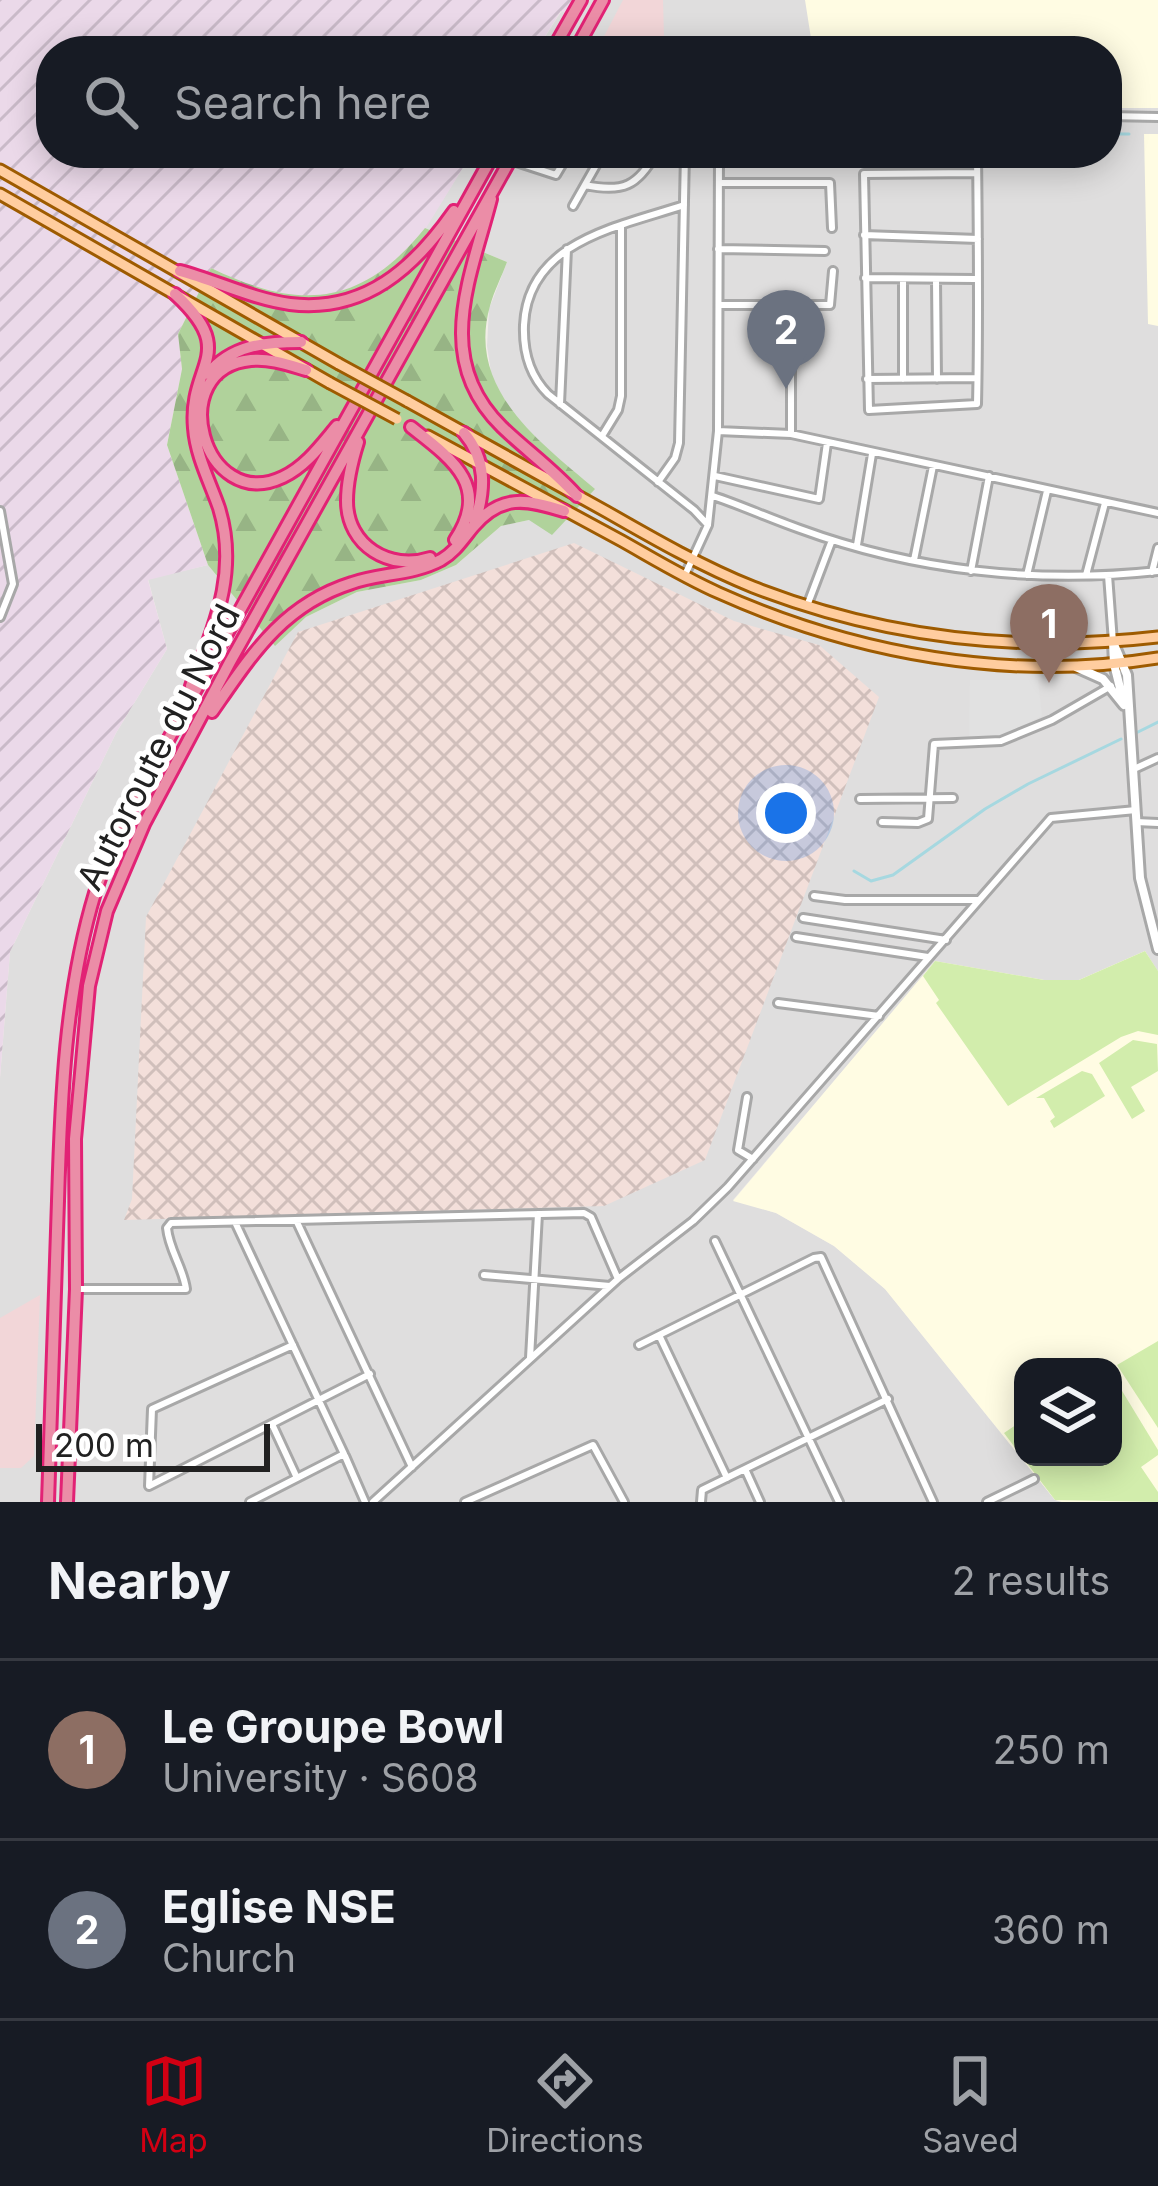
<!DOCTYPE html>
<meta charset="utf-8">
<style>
body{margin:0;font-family:Inter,sans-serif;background:#242831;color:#f1f3f6}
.controls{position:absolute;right:36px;bottom:36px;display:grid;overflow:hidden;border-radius:24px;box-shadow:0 6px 30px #0003}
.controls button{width:108px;height:108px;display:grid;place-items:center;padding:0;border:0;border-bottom:3px solid #363941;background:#171b24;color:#f1f3f6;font:60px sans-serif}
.scale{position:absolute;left:36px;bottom:30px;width:234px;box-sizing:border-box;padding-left:12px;border:6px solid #212121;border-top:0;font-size:33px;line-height:42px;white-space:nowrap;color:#212121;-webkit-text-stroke:9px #fff;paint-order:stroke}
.you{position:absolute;left:786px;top:813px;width:42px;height:42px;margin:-30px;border:9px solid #fff;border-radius:50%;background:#1a73e8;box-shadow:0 0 0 18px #1a73e833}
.badge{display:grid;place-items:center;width:78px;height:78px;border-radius:50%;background:#d20013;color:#fff;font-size:39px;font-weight:700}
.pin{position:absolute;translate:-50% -99px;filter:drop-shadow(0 3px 6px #0008)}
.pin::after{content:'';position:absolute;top:63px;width:42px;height:36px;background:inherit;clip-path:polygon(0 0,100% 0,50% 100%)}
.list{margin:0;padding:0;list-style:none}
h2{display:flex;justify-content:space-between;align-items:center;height:156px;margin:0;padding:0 48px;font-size:51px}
h2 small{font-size:39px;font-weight:400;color:#9ea1a6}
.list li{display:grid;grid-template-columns:78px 1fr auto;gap:36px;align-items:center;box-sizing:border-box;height:180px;padding:0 48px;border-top:3px solid #363941}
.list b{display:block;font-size:45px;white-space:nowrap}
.list p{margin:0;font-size:39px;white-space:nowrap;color:#9ea1a6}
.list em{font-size:39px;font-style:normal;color:#9ea1a6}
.icon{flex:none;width:66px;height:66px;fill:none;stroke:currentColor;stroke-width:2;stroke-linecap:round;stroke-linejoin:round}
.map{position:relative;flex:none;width:1158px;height:1502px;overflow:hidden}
.search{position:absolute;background:#171b24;box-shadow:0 6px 30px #0003;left:36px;right:36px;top:36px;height:132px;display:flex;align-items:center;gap:30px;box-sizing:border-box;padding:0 42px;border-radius:48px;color:#9ea1a6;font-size:45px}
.sheet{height:516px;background:#171b24}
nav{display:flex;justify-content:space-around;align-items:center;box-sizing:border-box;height:168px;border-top:3px solid #363941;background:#171b24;font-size:33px;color:#9ea1a6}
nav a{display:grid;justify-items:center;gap:6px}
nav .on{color:#d20013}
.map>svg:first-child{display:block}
.residential{fill:#dfdede}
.commercial{fill:#f2d6d8}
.industrial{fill:url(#industrial-furrows)}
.education{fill:#fffce3;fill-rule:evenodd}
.military{fill:url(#military-cross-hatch)}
.grass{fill:#d2edac}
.forest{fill:url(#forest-firs)}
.parking{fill:#e1e1e1}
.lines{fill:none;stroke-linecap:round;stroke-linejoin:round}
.stream{stroke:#a6d8e0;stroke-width:3}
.minor-casing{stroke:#a8a8a8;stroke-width:12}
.tertiary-casing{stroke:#a8a8a8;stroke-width:14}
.primary-casing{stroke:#9e5b00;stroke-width:15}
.motorway-casing{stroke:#e22275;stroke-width:16}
.minor{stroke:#fff;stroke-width:6}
.tertiary{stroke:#fff;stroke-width:8}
.primary{stroke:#ffcd9f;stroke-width:9}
.motorway{stroke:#eb8da7;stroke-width:10}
.primary-bridge-casing{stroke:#9e5b00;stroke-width:15;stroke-linecap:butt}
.primary-bridge{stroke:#ffcd9f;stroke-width:9}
.labels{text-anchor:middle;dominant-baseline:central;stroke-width:10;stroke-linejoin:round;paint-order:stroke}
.street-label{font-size:36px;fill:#212121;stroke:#fff}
</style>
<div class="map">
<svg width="1158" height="1502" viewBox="0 0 1158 1502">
<defs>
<pattern id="industrial-furrows" width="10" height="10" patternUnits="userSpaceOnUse" patternTransform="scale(3)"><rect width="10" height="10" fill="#ebd9e9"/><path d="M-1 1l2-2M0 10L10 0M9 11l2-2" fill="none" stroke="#c9bac8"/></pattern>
<pattern id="military-cross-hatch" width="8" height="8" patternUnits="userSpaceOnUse" patternTransform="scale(3)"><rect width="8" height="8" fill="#f3dfda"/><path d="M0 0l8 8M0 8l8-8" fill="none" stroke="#d0bfbb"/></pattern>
<pattern id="forest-firs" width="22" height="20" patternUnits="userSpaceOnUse" patternTransform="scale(3)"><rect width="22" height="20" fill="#b0d29b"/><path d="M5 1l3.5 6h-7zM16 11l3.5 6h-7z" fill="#97b485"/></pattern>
</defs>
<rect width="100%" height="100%" fill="#f1ede7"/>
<path class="residential" d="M 582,0 L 1158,0 L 1158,971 L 1145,951 L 1079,980 L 1044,980 L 935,962 L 733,1200 L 776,1213 L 834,1246 L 885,1289 L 1054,1499 L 1062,1502 L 0,1502 L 0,1078 L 10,952 L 116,733 L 167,649 L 148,579 L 208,565 L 275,645 L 306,617 L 357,592 L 421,580 L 456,565 L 501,526 L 529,520 L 541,443 L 514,415 L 492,379 L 487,346 L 489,309 L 507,262 L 425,228 L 472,153 L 1107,153 L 1107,51 L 536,51 L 562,10 Z"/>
<path class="commercial" d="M 623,0 L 663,0 L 664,38 L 658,51 L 607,51 L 599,46 Z
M 40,1295 L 34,1456 L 21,1468 L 0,1468 L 0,1318 Z"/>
<path class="industrial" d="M 0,0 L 581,0 L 573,16 L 561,11 L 536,51 L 51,51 L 51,153 L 472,153 L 426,228 L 404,254 L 382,273 L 356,286 L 329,295 L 300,297 L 247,285 L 211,268 L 178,334 L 182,369 L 167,445 L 208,565 L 148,580 L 167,649 L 116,733 L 10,952 L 0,1078 Z"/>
<path class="education" d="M 805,0 L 1158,0 L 1158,108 L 1107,108 L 1107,51 L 813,51 Z
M 1144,134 L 1158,134 L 1158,326 L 1148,324 Z
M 1145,951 L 1158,972 L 1158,1502 L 1062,1502 L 1055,1500 L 885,1289 L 834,1246 L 776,1213 L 733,1201 L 935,961 L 1044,980 L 1079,980 ZM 1023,1367 L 1113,1367 L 1113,1457 L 1023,1457 Z"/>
<path class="military" d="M 574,543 L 734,621 L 819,645 L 879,697 L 705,1160 L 604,1206 L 124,1220 L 132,1199 L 146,917 L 298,632 Z"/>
<path class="grass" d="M 1145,951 L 1158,971 L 1158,1035 L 1138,1031 L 1121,1037 L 1008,1106 L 936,1003 L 939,1000 L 923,976 L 935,961 L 1044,980 L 1079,980 Z
M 1133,1040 L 1157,1044 L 1158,1071 L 1131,1087 L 1145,1111 L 1132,1119 L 1099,1063 Z
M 1082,1071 L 1092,1074 L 1105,1096 L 1054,1128 L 1050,1121 L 1055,1117 L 1044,1098 L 1036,1098 Z
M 1158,1341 L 1158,1428 L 1117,1365 Z
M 1113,1376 L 1158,1450 L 1158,1455 L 1141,1467 L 1158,1492 L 1158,1502 L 1055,1500 L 1004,1433 L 1023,1420 L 1023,1457 L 1113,1457 Z"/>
<path class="forest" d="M 425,228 L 507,262 C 502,276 494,291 490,306 C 466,389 540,442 595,489 L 552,535 L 529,520 L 501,526 L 456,565 L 421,580 L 357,592 L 306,617 L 275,646 L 208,565 L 167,445 L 182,369 L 178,334 L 211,268 C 300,311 361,307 425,228 Z"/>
<path class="parking" d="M 970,680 L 1038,680 L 1042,716 L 999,737 L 969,736 Z"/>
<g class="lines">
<path class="stream" d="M 1107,134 L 1129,134
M 1136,733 L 1158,722
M 854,871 L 871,881 L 893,875 L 985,809 L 1028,784 L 1121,739"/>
<g class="minor-casing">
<path id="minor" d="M 1107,116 L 1158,117
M 977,153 C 978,237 979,321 977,404 L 869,410 L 864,174 L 977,173
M 510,160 L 556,175 L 569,153
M 719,183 L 830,183 L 832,228
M 585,185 C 623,193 638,186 656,153
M 684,205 C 618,227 528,241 524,325 C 523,352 529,375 548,394 L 694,510 L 708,525 L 685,575
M 573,206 L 603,153
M 864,235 L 978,239
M 718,249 L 825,251
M 865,278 L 975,279
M 936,280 L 937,379
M 719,305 L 830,305 L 833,271
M 867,379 L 977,378
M 903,379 L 903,279
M 560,404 L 567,249
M 718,431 L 791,434 L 1158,513
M 791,434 L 791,304
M 602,436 L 618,410 L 621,396 L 621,227
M 715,476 L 819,499 L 827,443
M 658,482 L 675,458 L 679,443 L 685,153
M 713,496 C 743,506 771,519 800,529 C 914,571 1038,584 1158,571
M 0,511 L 13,584 L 0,617
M 708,525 L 718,431 L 719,153
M 857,545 L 872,454
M 914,560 L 933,466
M 971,571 L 989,476
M 1152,572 L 1158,548
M 1027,575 L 1047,491
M 1086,575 L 1105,503
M 1108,575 L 1113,642
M 807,606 L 832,540
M 1134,769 L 1158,758
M 860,799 L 953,798
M 882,822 L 918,823 L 928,819 L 934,744 L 1001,741 L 1052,720 L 1111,686
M 1136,822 L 1158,823
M 814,896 L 845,900 L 978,900
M 803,918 L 946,940
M 796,937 L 928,957
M 778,1003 L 879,1016
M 747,1097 L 738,1150 L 753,1159
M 296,1220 L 412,1467
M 235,1222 L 344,1454 L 250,1502
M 715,1241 L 839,1502
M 484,1275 L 610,1286
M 78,1289 L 186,1289 C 183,1267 169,1250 167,1228 L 171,1223 L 584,1213 L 591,1217 L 618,1279
M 659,1335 L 727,1478
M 293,1345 L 152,1409 L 149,1486 L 370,1374
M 639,1345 L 814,1258 L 821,1257 L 933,1502
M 530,1358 L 538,1214
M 272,1424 L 297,1478
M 345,1456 L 365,1502
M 745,1469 L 760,1502
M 373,1502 L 618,1279 L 693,1221 L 728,1187 L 1051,818 L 1136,810
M 465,1502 L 593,1445 L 624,1502
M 701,1502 L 702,1490 L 888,1399
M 987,1502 L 1034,1479"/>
</g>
<g class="tertiary-casing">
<path id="tertiary" d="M 1113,642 L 1127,675 L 1140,878 L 1158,949
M 1113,642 L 1114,664 L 1122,696
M 1076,667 L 1103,679 L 1124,705"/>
</g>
<g class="primary-casing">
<path id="primary" d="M 0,170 L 339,364
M 0,194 L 330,383
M 407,401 C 473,438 540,475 607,512 C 654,539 703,567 753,587 C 884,638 1020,653 1158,637
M 428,436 C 493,471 557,506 622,541 C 654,559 685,578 719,593 C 855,654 1010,682 1158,658"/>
</g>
<g class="motorway-casing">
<path id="motorway" d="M 552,51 L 581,0
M 575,51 L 603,0
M 491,199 C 471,277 432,359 502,427 C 527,451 554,470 577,496
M 180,271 C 217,281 253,299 290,304 C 365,313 414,268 454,211
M 175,294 C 240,354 188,363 194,428 C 196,456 210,482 219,508 C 239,573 214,626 191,686
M 306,370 C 289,365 270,358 251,360 C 163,368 203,515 283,477 C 306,466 321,445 337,426
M 208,374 C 231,345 265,342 301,342
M 411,427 C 452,459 491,486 455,540
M 464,433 C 487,460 485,490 475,522
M 358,442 C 352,461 347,481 347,501 C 347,546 390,571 430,558
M 212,712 C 251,656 282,605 352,583 C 381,573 413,575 441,560 C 455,552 463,539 473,527 C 501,494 526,499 564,511
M 48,1502 C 52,1402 54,1301 58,1201 C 61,1098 65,992 95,893 C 113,836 146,782 174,729 L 494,153
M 67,1502 L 76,1289 L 75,1139 L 89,986 L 107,911 L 144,824 L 230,662 L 514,153"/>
</g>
<use href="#minor" class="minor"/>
<use href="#tertiary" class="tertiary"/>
<use href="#primary" class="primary"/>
<use href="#motorway" class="motorway"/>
<g class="primary-bridge-casing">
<path id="primary-bridge" d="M 339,364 L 407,401
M 330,383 L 397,419"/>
</g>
<use href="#primary-bridge" class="primary-bridge"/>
</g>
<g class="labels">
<g class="street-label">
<text transform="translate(158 747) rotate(-63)">Autoroute du Nord</text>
</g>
</g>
</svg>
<div class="controls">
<button><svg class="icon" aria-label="layers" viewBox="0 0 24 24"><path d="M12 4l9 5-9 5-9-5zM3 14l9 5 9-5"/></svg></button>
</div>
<div class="scale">200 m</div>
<div class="you"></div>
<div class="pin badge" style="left:1049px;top:683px;background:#8d6e63">1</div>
<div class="pin badge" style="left:786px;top:389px;background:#6b7280">2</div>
<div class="search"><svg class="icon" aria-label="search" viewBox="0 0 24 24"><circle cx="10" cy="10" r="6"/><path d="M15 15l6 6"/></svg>Search here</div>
</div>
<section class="sheet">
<h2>Nearby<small>2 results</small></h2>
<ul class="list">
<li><span class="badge" style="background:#8d6e63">1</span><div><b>Le Groupe Bowl</b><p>University · S608</p></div><em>250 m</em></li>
<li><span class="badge" style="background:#6b7280">2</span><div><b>Eglise NSE</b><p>Church</p></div><em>360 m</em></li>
</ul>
</section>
<nav>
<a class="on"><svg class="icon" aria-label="map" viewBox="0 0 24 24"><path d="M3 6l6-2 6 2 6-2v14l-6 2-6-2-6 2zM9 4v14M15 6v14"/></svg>Map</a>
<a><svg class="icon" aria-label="directions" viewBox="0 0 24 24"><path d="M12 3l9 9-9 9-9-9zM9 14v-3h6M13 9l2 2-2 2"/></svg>Directions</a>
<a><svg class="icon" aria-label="saved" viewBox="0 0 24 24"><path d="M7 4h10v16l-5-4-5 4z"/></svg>Saved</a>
</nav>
